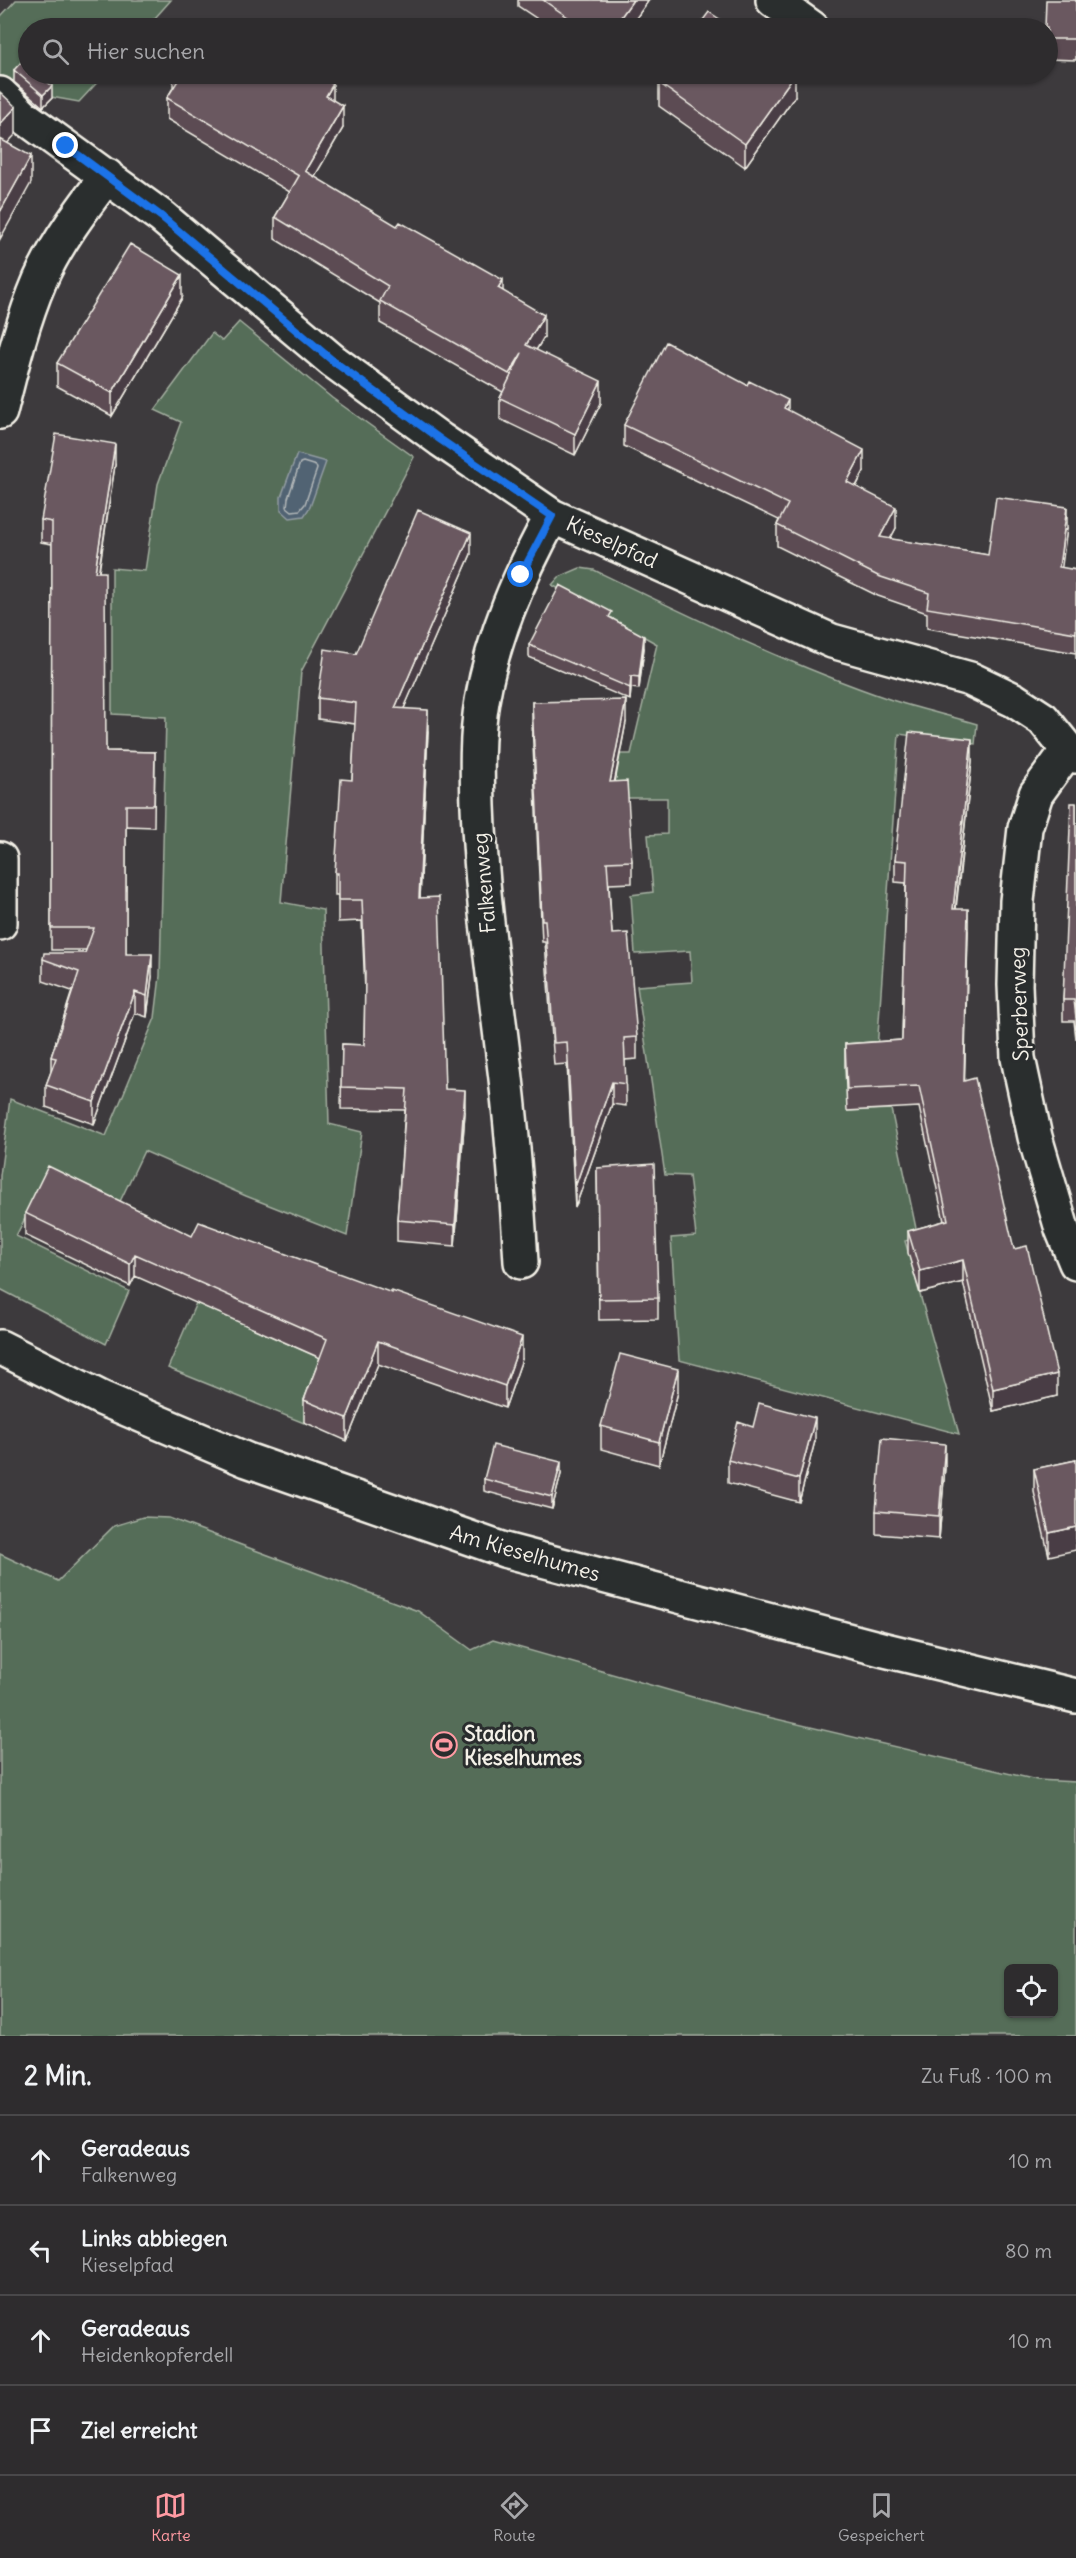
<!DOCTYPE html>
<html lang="de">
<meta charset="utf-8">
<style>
body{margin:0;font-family:Delius,sans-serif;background:#3a383a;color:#f1f3f6}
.controls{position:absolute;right:18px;bottom:18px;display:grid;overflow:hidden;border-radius:9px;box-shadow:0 2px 4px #0004}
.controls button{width:54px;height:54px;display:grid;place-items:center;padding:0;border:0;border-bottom:2px solid #49484a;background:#2e2c2e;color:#f1f3f6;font:30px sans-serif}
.stop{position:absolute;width:18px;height:18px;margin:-14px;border:4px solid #1a73e8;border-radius:50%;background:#fff}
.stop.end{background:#1a73e8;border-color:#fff;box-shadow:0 2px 6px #0008}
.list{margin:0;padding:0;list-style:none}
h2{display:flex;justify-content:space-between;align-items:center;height:78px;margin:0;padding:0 24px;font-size:26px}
h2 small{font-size:20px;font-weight:400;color:#a7a7aa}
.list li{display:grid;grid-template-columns:39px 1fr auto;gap:18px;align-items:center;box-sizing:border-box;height:90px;padding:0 24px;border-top:2px solid #49484a}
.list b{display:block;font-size:22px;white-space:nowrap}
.list p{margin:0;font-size:20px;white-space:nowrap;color:#a7a7aa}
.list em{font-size:20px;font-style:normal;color:#a7a7aa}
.icon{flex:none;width:33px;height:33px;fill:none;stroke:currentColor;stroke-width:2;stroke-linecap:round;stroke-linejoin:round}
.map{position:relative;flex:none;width:1076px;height:2036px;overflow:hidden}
.search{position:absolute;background:#2e2c2e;box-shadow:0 2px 4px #0004;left:18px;right:18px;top:18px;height:66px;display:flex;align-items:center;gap:15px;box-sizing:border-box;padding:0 21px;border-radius:33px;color:#a7a7aa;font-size:22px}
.sheet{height:438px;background:#2e2c2e}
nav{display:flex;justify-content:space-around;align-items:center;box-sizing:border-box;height:84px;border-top:2px solid #49484a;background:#2e2c2e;font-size:16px;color:#a7a7aa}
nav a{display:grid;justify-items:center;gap:3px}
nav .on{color:#ff9aa2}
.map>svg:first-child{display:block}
.green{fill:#556d59;stroke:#a4afa0;stroke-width:1.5;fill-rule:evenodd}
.water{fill:#516373;stroke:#929ca2;stroke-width:1.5}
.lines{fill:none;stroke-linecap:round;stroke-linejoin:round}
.shore{stroke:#b3b8b9;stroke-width:1.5}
.minor-casing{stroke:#f4f1e8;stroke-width:38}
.minor{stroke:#2a2d2e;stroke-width:33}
.wall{fill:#5b4c53;stroke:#f4f1e8;stroke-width:1.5}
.shaded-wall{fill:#4a3e44;stroke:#f4f1e8;stroke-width:1.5}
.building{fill:#6a5861;stroke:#f4f1e8;stroke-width:1.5}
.route{stroke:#1a73e8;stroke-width:8}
.labels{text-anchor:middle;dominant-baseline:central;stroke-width:6;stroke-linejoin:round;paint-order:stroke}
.street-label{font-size:21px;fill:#f4f1e8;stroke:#2a2d2e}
.poi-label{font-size:21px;font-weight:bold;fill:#f4f1e8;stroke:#2a2d2e;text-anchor:start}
</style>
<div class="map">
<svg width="1076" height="2036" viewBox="0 0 1076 2036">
<rect width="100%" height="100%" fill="#3d3a3d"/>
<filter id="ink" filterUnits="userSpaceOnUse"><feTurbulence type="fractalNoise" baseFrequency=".0167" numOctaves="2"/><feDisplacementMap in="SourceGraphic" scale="12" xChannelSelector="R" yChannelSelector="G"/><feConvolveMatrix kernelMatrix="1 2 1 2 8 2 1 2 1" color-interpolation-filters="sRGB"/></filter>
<g filter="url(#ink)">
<path class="green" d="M 16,0 L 171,0 L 146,28 L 28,28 L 28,74 L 105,74 L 79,102 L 51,97 L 24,71 L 10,86 L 0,77 L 0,17 Z
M 239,322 L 332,398 L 414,457 L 301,672 L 281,902 L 323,910 L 329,1124 L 362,1132 L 347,1236 L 246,1196 L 144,1151 L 114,1214 L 44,1181 L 16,1236 L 129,1291 L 106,1344 L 0,1289 L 0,1176 L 10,1099 L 106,1136 L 155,1018 L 160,976 L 166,717 L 112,714 L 112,568 L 145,571 L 158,484 L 181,422 L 155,410 L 212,333 L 222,341 Z
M 580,568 L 594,570 C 691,617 787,664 889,699 C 918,709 948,715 977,724 L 975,744 L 899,734 L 876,1064 L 848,1111 L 891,1109 L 918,1238 L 905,1241 L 959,1434 L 679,1360 L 671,1238 L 696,1236 L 689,1176 L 665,1175 L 637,986 L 692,982 L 690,951 L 635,954 L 631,895 L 653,892 L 648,835 L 667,834 L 667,798 L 606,798 L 604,754 L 631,754 L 657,644 L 552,585 L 559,577 Z
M 196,1303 L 327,1361 L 304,1423 L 168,1368 Z
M 143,1517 L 169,1518 L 418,1611 L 472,1650 L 493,1640 L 738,1710 L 1037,1780 L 1076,1782 L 1076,2036 L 0,2036 L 0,1554 L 58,1581 L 114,1526 ZM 1008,1968 L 1054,1968 L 1054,2014 L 1008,2014 Z"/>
<path class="water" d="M 297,454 L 326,462 L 310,507 L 304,516 L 290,518 L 281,510 L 281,497 Z"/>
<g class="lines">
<path class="shore" d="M 303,462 L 316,466 L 317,469 L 305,504 L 300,510 L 292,511 L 287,507 L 288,498 L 300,463 Z"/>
<g class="minor-casing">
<path id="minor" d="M 773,0 L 812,28
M 0,94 L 23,116 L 162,217 L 333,361 L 441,440 L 552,516 L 832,641 L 970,679 L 1014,700 L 1043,719 L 1068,750 L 1076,756
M 0,412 C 11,368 22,322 40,280 C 57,242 82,209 107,176
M 1068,750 L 1036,794 L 1025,828 L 1017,901 L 1015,985 L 1018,1058 L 1035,1137 L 1062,1229 L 1076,1263
M 0,859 L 0,923
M 521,1262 C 517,1193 512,1123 503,1054 C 493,971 481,889 478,806 C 477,771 476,736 482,701 C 493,635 520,574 552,516
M 0,1347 L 101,1398 L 247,1460 L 504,1550 L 885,1650 L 1076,1696"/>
</g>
<use href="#minor" class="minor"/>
</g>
<path class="wall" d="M 518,0 L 649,0 L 629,28 L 551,28 L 518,6 Z
M 1076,0 L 1076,60 L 1047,59 L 1047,28 Z
M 14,70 L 52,98 L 43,107 L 14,82 Z
M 173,74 L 315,74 L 333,100 L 343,128 L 314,177 L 503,291 L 544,337 L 536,350 L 601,403 L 575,455 L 500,419 L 500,398 L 503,392 L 380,323 L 380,303 L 275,239 L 275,217 L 290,192 L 167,119 L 167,98 L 173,88 Z
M 659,83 L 795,96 L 745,167 L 659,106 Z
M 182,298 L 112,416 L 57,386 L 57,363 Z
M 788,410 L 864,471 L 856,487 L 896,528 L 890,539 L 988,555 L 1067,528 L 1061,568 L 1076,570 L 1076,659 L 1076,653 L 927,628 L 927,613 L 878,596 L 777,546 L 777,525 L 779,520 L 624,446 L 624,425 Z
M 115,465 L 99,572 L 106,751 L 155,752 L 154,827 L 126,826 L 126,954 L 152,976 L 147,1017 L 135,1013 L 94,1124 L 46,1107 L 46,1085 L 51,1072 L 51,1057 L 72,991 L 43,981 L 43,959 L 85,953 L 87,950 L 51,950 L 52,544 L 41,542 L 41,520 Z
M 471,554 L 404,708 L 428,731 L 420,898 L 445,1089 L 465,1112 L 455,1246 L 397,1241 L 397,1220 L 405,1110 L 341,1109 L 342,1044 L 364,1045 L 365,991 L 362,921 L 338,922 L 338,895 L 335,895 L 335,873 L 352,780 L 355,724 L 318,719 L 318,698 L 356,654 Z
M 612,618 L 644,648 L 639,689 L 631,688 L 630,700 L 529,657 L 529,645 Z
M 532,702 L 626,722 L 615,782 L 632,861 L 632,883 L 609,884 L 612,934 L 637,1037 L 637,1059 L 625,1060 L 626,1106 L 612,1104 L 575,1208 L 567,1064 L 554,1065 L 545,942 L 542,942 L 532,723 Z
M 972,761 L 956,909 L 968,931 L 964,1081 L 1057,1396 L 993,1411 L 963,1282 L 920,1293 L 908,1253 L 908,1231 L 944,1221 L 919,1107 L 847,1111 L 845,1066 L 845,1044 L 902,1040 L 906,883 L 895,882 L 895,860 Z
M 1076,803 L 1076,1039 L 1074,1021 L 1063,1021 L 1063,1000 Z
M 597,1168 L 658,1298 L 658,1319 L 599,1320 Z
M 25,1213 L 192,1236 L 522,1359 L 505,1408 L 378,1364 L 347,1441 L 304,1422 L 304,1400 L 320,1358 L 135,1276 L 130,1286 L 25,1235 Z
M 678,1392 L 659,1465 L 601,1449 L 601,1426 Z
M 753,1427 L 815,1441 L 799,1502 L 728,1483 L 728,1460 Z
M 1076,1460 L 1049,1556 L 1034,1492 L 1034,1469 Z
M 945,1467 L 939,1539 L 876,1534 L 876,1511 Z
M 561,1474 L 552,1509 L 484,1491 L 484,1479 Z"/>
<path class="shaded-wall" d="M 633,0 L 649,0 L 629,28 L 613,28 Z
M 795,74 L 795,96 L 745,167 L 745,144 Z
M 333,84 L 333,106 L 326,96 Z
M 52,86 L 52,98 L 43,107 L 43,95 Z
M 343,106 L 343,128 L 305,193 L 305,171 Z
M 16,107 L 16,134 L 0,151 L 0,124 Z
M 31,156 L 31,183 L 0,239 L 0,212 Z
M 182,275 L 182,298 L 112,416 L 112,393 Z
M 503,280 L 503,302 L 498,288 Z
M 544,315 L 544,337 L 526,367 L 526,345 Z
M 601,381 L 601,403 L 575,455 L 575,434 Z
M 788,400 L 788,420 L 784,408 Z
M 115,444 L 115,465 L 95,594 L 95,572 Z
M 864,450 L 864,471 L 847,503 L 847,482 Z
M 896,507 L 896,528 L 880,558 L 880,537 Z
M 1067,507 L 1067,528 L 1059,588 L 1059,567 Z
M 471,533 L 471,554 L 395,729 L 395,708 Z
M 644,636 L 644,648 L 639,689 L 639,677 Z
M 631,676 L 631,688 L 630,700 L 630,688 Z
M 626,700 L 626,722 L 610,804 L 610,782 Z
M 428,710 L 428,731 L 419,919 L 419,898 Z
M 972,739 L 972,761 L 953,930 L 953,909 Z
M 968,909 L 968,931 L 964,1103 L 964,1081 Z
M 152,954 L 152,976 L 147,1017 L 147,996 Z
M 135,992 L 135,1013 L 94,1124 L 94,1102 Z
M 612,1082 L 612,1104 L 575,1208 L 575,1187 Z
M 465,1090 L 465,1112 L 455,1246 L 455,1225 Z
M 135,1254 L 135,1276 L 130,1286 L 130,1264 Z
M 963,1260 L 963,1282 L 920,1293 L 920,1271 Z
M 522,1337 L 522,1359 L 505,1408 L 505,1386 Z
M 378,1341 L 378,1364 L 347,1441 L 347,1418 Z
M 678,1369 L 678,1392 L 659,1465 L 659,1442 Z
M 1057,1374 L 1057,1396 L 993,1411 L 993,1389 Z
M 815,1418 L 815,1441 L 799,1502 L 799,1479 Z
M 945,1444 L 945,1467 L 939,1539 L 939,1516 Z
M 561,1462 L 561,1474 L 552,1509 L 552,1497 Z
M 1076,1527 L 1076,1550 L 1049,1556 L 1049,1533 Z"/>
<path class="building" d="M 543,0 L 633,0 L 613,28 L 584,28 Z
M 1046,0 L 1076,0 L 1076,39 L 1047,39 L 1047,28 L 1045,28 Z
M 709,12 L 733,28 L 697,28 Z
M 24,59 L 28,64 L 28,74 L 39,74 L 52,86 L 43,95 L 14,70 Z
M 181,74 L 315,74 L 333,84 L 326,96 L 343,106 L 305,171 L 397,226 L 400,222 L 503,280 L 498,288 L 544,315 L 526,345 L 601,381 L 575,434 L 500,398 L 522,353 L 509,374 L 380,301 L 388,286 L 275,217 L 299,176 L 167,98 L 182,74 Z
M 666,74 L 795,74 L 745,144 L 659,83 Z
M 0,92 L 16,107 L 0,124 Z
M 0,139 L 31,156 L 0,212 Z
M 130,244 L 182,275 L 112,393 L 57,363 Z
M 666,342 L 747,385 L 749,381 L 788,400 L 784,408 L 864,450 L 847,482 L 896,507 L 880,537 L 988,555 L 996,497 L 1067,507 L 1059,567 L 1076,570 L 1076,633 L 927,608 L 929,593 L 878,576 L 777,525 L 788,504 L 624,425 Z
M 56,434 L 115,444 L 95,572 L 105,572 L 106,751 L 155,752 L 154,805 L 126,805 L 126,954 L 152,954 L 147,996 L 135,992 L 94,1102 L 46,1085 L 56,1058 L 51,1057 L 79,972 L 43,959 L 44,953 L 85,953 L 94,928 L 51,928 L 52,522 L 41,520 Z
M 418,510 L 471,533 L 395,708 L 428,710 L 419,898 L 439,897 L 445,1089 L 465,1090 L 455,1225 L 397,1220 L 407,1089 L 341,1087 L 342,1044 L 364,1045 L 365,974 L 362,900 L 338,900 L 338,873 L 335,873 L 341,779 L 352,780 L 356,703 L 318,698 L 325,649 L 356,654 Z
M 560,585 L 612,612 L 609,617 L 644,636 L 639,677 L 631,676 L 630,688 L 529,645 Z
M 626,700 L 610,782 L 627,781 L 632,861 L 607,862 L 612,934 L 628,933 L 637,1037 L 624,1038 L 626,1084 L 612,1082 L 575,1187 L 567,1042 L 554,1043 L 545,920 L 542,920 L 532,702 Z
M 909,732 L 972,739 L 953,909 L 968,909 L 964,1081 L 975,1078 L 1014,1249 L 1027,1246 L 1057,1374 L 993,1389 L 963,1260 L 920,1271 L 908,1231 L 948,1220 L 919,1086 L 847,1089 L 845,1044 L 902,1040 L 907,861 L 895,860 Z
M 1071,803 L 1076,803 L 1076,1018 L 1074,1000 L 1063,1000 Z
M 654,1164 L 658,1298 L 599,1299 L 597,1168 Z
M 48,1166 L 192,1236 L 199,1222 L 392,1293 L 392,1291 L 522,1337 L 505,1386 L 378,1341 L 347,1418 L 304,1400 L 327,1339 L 135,1254 L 130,1264 L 25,1213 Z
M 620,1354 L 678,1369 L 659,1442 L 601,1426 Z
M 759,1403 L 815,1418 L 799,1479 L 728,1460 L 738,1422 L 753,1427 Z
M 882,1438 L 945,1444 L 939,1516 L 876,1511 Z
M 493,1445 L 561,1462 L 552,1497 L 484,1479 Z
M 1076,1460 L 1076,1527 L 1049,1533 L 1034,1469 Z"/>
</g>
<g class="lines" filter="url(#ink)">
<path class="route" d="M 66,146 L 162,217 L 333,361 L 441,440 L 552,516 L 521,575"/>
</g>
<defs>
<g id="stadium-ring" transform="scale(1.35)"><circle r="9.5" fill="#2a2d2e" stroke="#ff9aa2" stroke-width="1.5"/><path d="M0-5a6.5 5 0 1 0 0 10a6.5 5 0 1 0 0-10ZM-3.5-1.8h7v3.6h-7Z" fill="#ff9aa2"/></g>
</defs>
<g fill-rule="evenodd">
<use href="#stadium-ring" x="444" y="1745"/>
</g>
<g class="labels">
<g class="street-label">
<text transform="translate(612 542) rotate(24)">Kieselpfad</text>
<text transform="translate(484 883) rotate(-95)">Falkenweg</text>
<text transform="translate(1019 1004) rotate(-92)">Sperberweg</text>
<text transform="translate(525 1553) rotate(16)">Am Kieselhumes</text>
</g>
<g class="poi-label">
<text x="464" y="1733">Stadion<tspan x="464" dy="24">Kieselhumes</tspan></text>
</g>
</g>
</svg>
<div class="controls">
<button><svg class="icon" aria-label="locate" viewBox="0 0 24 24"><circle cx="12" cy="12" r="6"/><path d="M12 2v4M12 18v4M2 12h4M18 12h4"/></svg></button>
</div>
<div class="stop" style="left:521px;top:575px"></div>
<div class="stop end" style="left:66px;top:146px"></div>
<div class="search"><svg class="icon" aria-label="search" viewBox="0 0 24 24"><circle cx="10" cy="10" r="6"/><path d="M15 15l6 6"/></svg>Hier suchen</div>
</div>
<section class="sheet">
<h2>2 Min.<small>Zu Fuß · 100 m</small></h2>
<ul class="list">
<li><svg class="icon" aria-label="ahead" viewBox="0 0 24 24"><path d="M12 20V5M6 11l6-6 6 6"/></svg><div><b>Geradeaus</b><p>Falkenweg</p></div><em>10 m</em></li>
<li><svg class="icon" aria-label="left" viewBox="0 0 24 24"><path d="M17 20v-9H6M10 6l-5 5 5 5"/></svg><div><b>Links abbiegen</b><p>Kieselpfad</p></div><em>80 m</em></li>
<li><svg class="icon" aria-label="ahead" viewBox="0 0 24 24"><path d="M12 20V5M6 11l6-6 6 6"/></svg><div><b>Geradeaus</b><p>Heidenkopferdell</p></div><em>10 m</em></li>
<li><svg class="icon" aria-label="arrive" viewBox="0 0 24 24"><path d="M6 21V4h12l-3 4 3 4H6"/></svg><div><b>Ziel erreicht</b></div></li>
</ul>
</section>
<nav>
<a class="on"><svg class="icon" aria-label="map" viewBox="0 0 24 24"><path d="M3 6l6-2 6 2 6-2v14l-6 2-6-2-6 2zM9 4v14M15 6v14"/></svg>Karte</a>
<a><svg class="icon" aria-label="directions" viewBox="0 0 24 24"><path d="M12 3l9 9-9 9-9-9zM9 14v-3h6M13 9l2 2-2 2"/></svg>Route</a>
<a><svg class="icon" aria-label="saved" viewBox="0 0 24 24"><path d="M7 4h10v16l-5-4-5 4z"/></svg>Gespeichert</a>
</nav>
